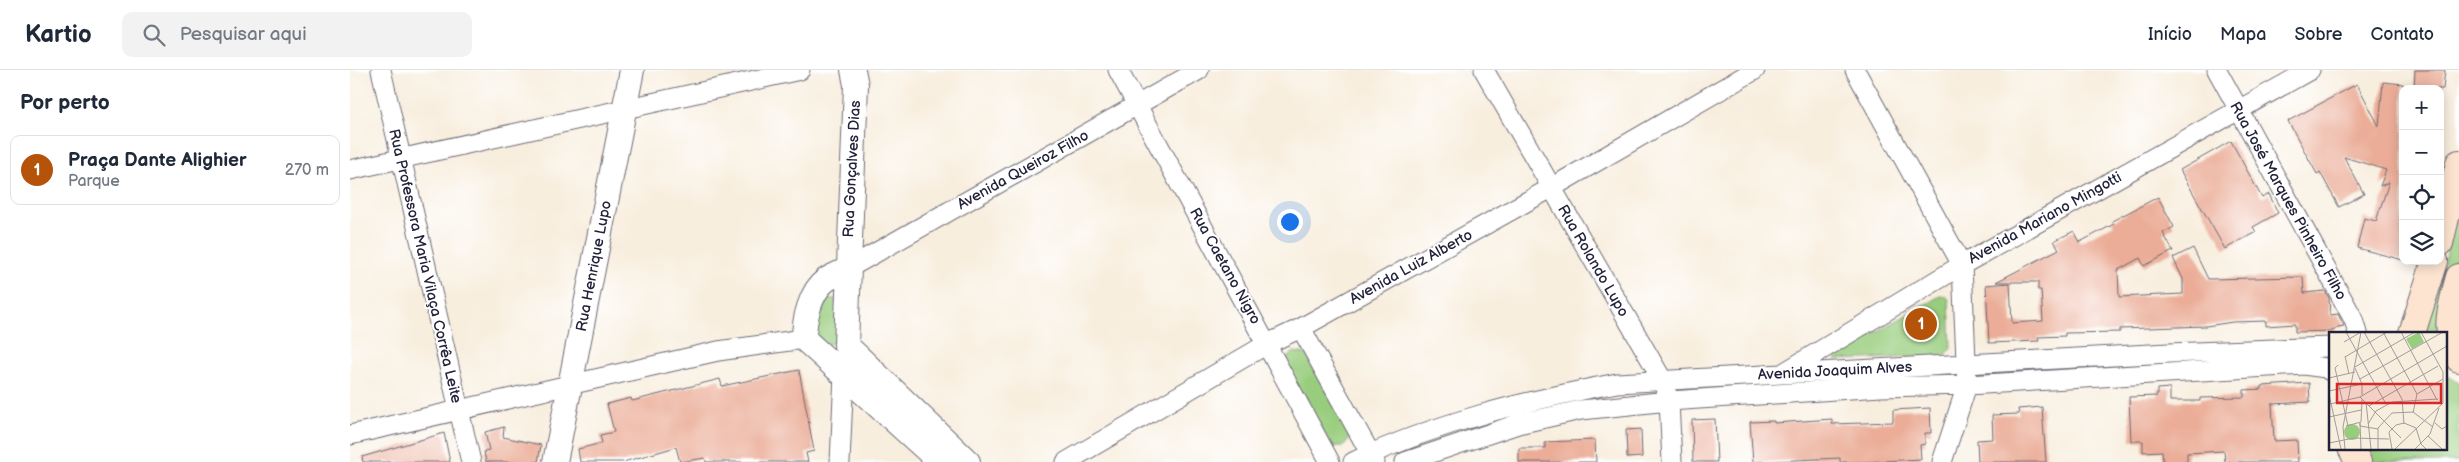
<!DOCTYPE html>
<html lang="pt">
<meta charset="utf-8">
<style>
body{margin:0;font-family:"Balsamiq Sans",sans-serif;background:#f2f2f3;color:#1f2937}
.controls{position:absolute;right:15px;top:15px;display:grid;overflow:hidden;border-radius:10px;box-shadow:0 2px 12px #0003}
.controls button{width:45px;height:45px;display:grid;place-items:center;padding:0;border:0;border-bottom:1px solid #e0e1e3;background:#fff;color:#1f2937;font:25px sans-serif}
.you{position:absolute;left:939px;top:151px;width:18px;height:18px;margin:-12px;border:4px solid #fff;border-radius:50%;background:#1a73e8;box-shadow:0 0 0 8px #1a73e833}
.badge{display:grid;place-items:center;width:32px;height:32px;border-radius:50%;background:#b45309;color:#fff;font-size:16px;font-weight:700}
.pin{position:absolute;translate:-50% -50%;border:2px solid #fff;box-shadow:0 1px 5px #0006}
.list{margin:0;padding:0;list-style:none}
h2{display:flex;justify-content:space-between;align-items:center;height:65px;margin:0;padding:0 20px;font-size:21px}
h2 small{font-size:16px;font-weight:400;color:#747a83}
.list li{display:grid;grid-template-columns:32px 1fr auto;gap:15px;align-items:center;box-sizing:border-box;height:70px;margin:0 10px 10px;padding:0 10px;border:1px solid #e0e1e3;border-radius:10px}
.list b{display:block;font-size:19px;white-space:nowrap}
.list p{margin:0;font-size:16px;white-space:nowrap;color:#747a83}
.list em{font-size:16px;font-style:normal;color:#747a83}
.icon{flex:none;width:28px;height:28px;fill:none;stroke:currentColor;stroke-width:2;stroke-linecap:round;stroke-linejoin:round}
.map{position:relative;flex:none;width:2109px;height:392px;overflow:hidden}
header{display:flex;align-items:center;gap:30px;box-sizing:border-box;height:70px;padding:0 25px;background:#fff;border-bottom:1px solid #e0e1e3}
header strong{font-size:24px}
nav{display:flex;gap:28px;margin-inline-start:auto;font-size:18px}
.search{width:350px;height:45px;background:#f2f2f3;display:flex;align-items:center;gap:12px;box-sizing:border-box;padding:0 18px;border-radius:10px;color:#747a83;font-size:19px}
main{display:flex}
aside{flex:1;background:#fff}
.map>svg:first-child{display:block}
.green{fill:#99cd7e;stroke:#5e785c}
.building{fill:#ebad98}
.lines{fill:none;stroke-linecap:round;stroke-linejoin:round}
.minor-casing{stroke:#6d6974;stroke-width:21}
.tertiary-casing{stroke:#6d6974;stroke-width:26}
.secondary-casing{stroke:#6d6974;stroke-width:28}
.minor{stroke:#fff;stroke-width:19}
.tertiary{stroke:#fff;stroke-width:24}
.secondary{stroke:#fde4d0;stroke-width:26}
.labels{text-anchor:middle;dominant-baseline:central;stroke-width:4;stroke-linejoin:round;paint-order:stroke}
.street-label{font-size:15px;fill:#22223b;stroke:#fff}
.inset-road{fill:none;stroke:#a29c9d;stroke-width:1}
.view{fill:#d62828;fill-opacity:0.15;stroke:#d62828;stroke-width:2.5}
.inset-edge{fill:none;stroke:#22223b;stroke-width:2.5}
</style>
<header>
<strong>Kartio</strong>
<div class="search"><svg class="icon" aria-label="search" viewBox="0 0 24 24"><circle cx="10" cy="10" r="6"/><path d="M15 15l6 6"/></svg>Pesquisar aqui</div>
<nav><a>Início</a><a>Mapa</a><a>Sobre</a><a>Contato</a></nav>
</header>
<main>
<aside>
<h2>Por perto<small></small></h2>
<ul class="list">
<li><span class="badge">1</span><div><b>Praça Dante Alighier</b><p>Parque</p></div><em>270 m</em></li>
</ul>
</aside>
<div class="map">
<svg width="2109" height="392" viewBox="0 0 2109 392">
<rect width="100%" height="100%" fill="#fff"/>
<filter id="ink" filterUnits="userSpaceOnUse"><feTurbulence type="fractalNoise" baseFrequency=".02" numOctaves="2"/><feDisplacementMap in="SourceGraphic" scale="10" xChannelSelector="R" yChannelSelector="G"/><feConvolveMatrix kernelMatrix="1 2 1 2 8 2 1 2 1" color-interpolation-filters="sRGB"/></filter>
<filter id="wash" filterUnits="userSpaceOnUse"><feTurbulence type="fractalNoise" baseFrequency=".0096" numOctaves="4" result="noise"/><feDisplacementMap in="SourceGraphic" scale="20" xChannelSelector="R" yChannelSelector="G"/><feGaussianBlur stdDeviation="1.12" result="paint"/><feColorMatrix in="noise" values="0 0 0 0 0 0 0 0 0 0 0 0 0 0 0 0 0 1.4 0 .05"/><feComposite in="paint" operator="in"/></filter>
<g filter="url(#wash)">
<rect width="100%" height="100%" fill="#f8eede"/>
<path class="green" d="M 2109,133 L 2109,177 L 2086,261 L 2085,263 L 2075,263 Z
M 1590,226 L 1596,226 L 1599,230 L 1601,278 L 1595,286 L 1486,290 L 1486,285 Z
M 479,228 L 485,229 L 489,234 L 486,272 L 476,275 L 465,265 C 465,252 466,236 479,228 Z
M 944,282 L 956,284 L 1000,363 L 999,369 L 994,376 L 981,376 L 936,295 L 937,288 Z
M 2095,304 L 2109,313 L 2109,392 L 2026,392 L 2018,378 L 2095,378 Z"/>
<g id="blocks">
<path class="building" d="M 2065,0 L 2095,0 L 2093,19 L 2064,19 Z
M 2033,12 L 2053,14 L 2053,190 L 2007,178 L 2014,148 L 2026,151 L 2039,112 L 2030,116 L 2036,100 L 1994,87 L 2014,124 L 1989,137 L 1970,102 L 1967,104 L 1938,51 L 2007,14 L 2029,56 Z
M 1881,71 L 1912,128 L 1919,124 L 1928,143 L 1903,157 L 1906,162 L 1875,179 L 1830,100 Z
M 1808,127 L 1824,157 L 1813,163 L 1823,181 L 1794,196 L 1790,188 L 1768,200 L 1769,227 L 1833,224 L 1833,209 L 1823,188 L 1843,178 L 1858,209 L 1953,207 L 1954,223 L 1975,221 L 1979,228 L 1980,245 L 1988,244 L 1994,256 L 1988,257 L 1983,261 L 1945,262 L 1945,254 L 1916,256 L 1916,251 L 1883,252 L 1856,256 L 1770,259 L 1770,262 L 1715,263 L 1715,266 L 1688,267 L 1689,271 L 1639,273 L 1636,215 L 1660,213 L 1662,253 L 1693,251 L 1691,220 L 1688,220 L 1688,212 L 1646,212 L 1709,179 L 1704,171 L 1724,161 L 1730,172 L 1764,154 L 1762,151 Z
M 449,300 L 464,381 L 456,383 L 458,392 L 356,392 L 355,388 L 330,392 L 326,377 L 273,392 L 230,392 L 228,379 L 252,373 L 250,365 L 264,362 L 257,334 L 281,328 L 282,331 L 370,309 L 372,316 Z
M 1959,313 L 1960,332 L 1922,334 L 1924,371 L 1947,370 L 1948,392 L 1875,392 L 1874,381 L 1837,383 L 1837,392 L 1813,392 L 1812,381 L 1793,382 L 1793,371 L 1781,371 L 1779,327 L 1807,326 L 1807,319 L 1820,318 L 1820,331 L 1850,331 L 1850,328 L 1894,327 L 1894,320 L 1912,319 L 1912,316 Z
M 1692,337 L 1696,392 L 1628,392 L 1627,370 L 1643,369 L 1642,345 L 1669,344 L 1668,339 Z
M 1580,338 L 1581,363 L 1575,363 L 1575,374 L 1570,375 L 1571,389 L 1513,392 L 1490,392 L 1490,388 L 1403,392 L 1400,352 L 1424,351 L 1424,353 L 1482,349 L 1482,354 L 1543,352 L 1543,340 Z
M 1365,349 L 1367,392 L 1343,392 L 1342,350 Z
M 154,357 L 153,367 L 191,375 L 188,392 L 136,392 L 134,381 L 139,380 L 135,362 Z
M 1291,359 L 1292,387 L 1277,388 L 1276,360 Z
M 94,363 L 100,392 L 13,392 L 12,387 Z
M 1245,370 L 1246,392 L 1169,392 L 1169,378 L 1195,378 L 1195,372 Z"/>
</g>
</g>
<g filter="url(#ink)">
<use href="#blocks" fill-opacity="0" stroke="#6d6974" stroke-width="1"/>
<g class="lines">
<g class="minor-casing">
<path id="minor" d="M 31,0 L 121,392
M 768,0 L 980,392
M 1134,0 L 1313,311 L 1319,331 L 1322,392
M 1505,0 L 1612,195 L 1617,315 L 1592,392
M 1867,0 L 2004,250 L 2008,263
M 0,100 L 450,0
M 497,199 L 849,0
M 951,258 L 1025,392
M 1435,302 L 1612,195 L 1960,0
M 0,365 L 368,281 L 454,269
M 490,392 L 494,304
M 716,392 L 917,274 L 951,258 L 1201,118 L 1405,0
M 1003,392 C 1088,352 1175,331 1267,313 L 1819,283 L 1980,277
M 1055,392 L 1168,354 L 1231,340 L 1319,331 L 1531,317 L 1617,315 L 1954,295 L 1976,298 L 1980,301"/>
</g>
<g class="tertiary-casing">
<path id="tertiary" d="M 497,199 C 491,203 482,206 476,210 C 460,222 454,250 454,269 L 590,392
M 496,275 L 506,15 L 503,0
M 496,275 L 618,392
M 205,392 L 282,0"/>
</g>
<g class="secondary-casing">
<path id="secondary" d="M 2090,173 L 2109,93
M 2109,207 C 2101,238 2092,259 2109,289
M 2062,263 L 2085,191
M 2001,378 L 2008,392"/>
</g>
<use href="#minor" class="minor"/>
<use href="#tertiary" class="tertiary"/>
<use href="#secondary" class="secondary"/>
</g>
</g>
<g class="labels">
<g class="street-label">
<text transform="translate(502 99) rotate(-87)">Rua Gonçalves Dias</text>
<text transform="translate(673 100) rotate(-29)">Avenida Queiroz Filho</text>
<text transform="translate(1938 131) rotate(61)">Rua José Marques Pinheiro Filho</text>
<text transform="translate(1695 148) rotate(-29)">Avenida Mariano Mingotti</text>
<text transform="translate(1243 191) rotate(60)">Rua Rolando Lupo</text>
<text transform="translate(75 196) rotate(77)">Rua Professora Maria Vilaça Corrêa Leite</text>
<text transform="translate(244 196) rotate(-79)">Rua Henrique Lupo</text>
<text transform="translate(875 196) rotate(61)">Rua Caetano Nigro</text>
<text transform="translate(1061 197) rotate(-29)">Avenida Luiz Alberto</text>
<text transform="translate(1485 301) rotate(-3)">Avenida Joaquim Alves</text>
</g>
</g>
<g transform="translate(1979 262)">
<rect width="118" height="118" fill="#f8eede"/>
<path d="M 90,0 L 95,10 L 83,17 L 77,7 ZM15 100a8 8 0 1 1 16 0a8 8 0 1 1-16 0Z" fill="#99cd7e"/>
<path class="inset-road" d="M 17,0 L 57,72M 35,0 L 73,67 L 75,92M 54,0 L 88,62 L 84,81M 72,0 L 108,68M 15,10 L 32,0M 16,24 L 20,42M 16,25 L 58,0M 9,33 L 6,36 L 19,94M 26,35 L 86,0M 26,36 L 33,52 L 33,63M 0,46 L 26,40M 31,47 L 114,0M 0,59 L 33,52M 0,62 L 12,117M 88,62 L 114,47M 31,65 L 118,14M 31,65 L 72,106M 37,70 L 42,117M 1,72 L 31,65M 40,74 L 109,34M 0,85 L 32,78M 106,91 L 113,97 L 118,94M 39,92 L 47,79 L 63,70 L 109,67M 17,94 L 32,90 L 33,68M 31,94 L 31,91 L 32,117M 31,94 L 49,97M 99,104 L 113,117M 0,111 L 25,106 L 60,107M 16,117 L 14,95 L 32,0M 49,117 L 49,96 L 63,81 L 84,80 L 104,95M 63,117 L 60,100 L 67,93 L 75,91 L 87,96 L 92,112 L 97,117M 66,117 L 114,71 L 114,40 L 92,0M 86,117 L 101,102 L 110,76"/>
<path class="view" d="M 8,52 L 112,52 L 112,71 L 8,71 Z"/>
<rect width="118" height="118" class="inset-edge"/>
</g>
</svg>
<div class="controls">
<button>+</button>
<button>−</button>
<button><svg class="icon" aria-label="locate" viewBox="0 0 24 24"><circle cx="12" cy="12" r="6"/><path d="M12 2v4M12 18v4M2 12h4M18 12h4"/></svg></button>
<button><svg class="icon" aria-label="layers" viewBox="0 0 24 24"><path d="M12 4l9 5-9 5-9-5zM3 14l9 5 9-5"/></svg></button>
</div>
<div class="you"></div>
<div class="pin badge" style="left:1571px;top:254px">1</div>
</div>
</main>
